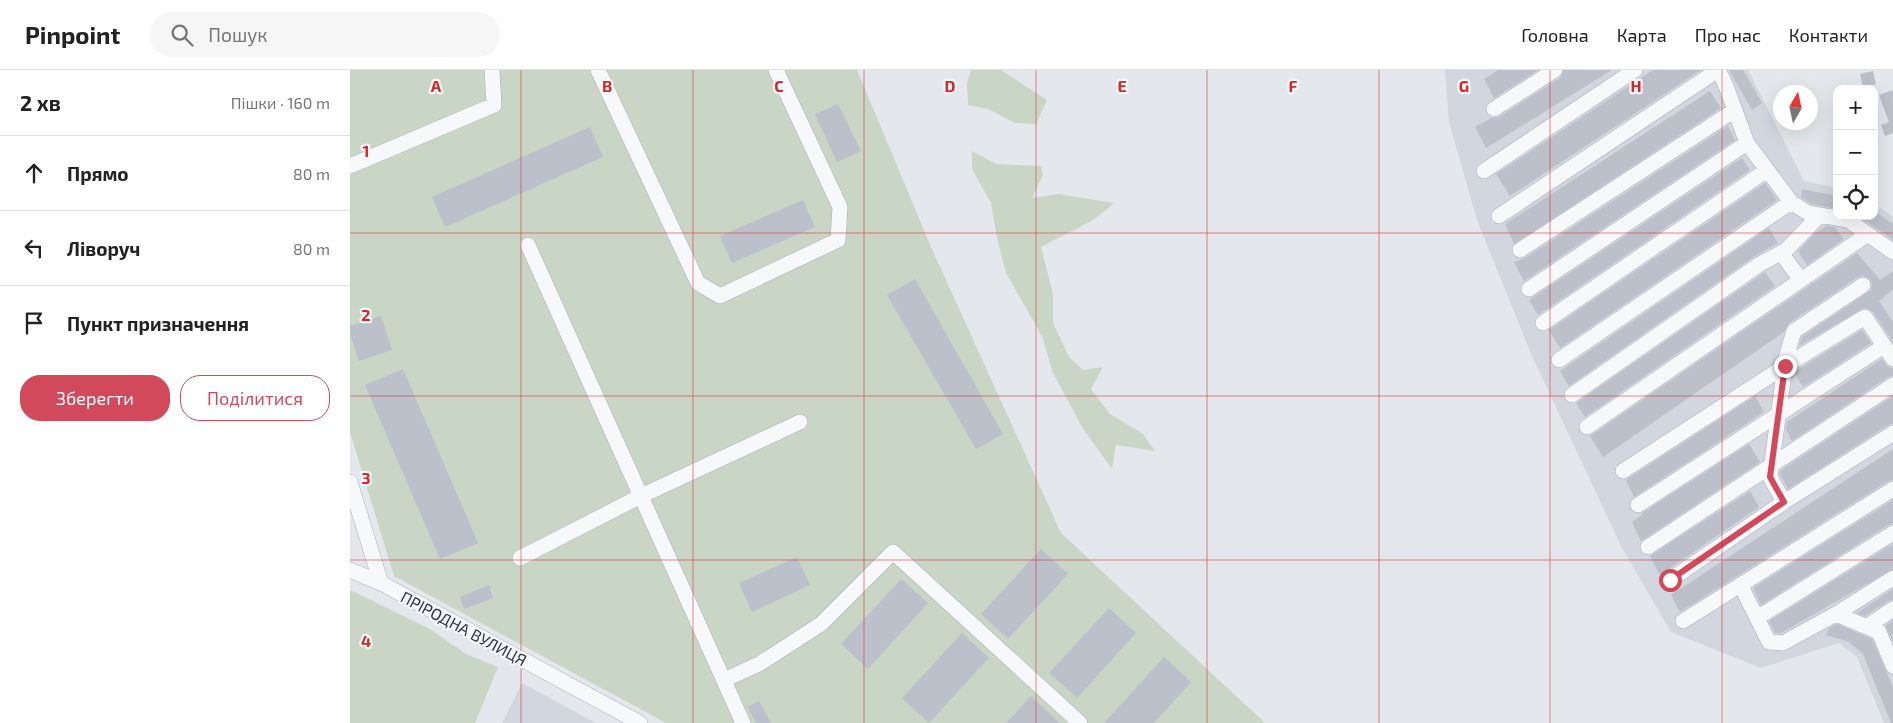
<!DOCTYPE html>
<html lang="uk">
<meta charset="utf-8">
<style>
body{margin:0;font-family:"Exo 2",sans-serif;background:#f6f6f6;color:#222}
.controls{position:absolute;right:15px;top:15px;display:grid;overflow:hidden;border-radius:10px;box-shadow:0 5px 20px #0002}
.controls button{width:45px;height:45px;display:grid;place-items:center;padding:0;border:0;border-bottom:1px solid #e0e0e0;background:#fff;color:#222;font:25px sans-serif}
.compass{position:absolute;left:1423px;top:15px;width:45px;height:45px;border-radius:50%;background:#fff;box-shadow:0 5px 20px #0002;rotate:9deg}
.stop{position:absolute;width:15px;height:15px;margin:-11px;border:4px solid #d1495b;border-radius:50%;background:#fff}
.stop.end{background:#d1495b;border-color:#fff;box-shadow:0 1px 5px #0008}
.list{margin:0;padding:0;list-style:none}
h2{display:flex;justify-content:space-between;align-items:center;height:65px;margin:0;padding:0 20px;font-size:21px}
h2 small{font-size:16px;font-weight:400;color:#767676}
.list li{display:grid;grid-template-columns:32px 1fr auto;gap:15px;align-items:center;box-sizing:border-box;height:75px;padding:0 20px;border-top:1px solid #e0e0e0}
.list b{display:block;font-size:19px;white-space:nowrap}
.list em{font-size:16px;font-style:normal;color:#767676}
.actions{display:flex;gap:10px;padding:15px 20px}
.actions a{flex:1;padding:11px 0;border:1px solid #d1495b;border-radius:20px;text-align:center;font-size:18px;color:#d1495b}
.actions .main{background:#d1495b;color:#fff}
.icon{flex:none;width:28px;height:28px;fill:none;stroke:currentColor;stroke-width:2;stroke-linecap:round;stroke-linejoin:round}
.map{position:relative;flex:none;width:1543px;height:653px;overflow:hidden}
header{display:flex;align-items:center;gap:30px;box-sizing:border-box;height:70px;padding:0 25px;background:#fff;border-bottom:1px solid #e0e0e0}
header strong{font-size:24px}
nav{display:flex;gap:28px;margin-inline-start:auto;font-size:18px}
.search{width:350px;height:45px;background:#f6f6f6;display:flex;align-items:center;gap:12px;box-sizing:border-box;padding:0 18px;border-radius:28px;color:#767676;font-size:19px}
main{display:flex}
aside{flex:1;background:#fff}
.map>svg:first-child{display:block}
.built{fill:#d2d6de}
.green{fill:#c9d6c5}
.building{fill:#bbc0ca}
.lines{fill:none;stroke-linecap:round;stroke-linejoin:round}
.minor-casing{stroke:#a9aeb7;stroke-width:16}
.minor{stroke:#f7f8fa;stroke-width:15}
.route{stroke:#d1495b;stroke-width:6}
.grid{fill:none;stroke:#d62828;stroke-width:1;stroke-opacity:0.55}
.labels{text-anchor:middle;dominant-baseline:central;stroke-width:4.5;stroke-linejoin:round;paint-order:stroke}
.street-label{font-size:16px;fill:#2b3445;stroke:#f4f6f9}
.grid-label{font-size:16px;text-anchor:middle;font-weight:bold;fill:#d62828;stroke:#f4f6f9;stroke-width:4.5;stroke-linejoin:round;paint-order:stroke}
</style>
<header>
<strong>Pinpoint</strong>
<div class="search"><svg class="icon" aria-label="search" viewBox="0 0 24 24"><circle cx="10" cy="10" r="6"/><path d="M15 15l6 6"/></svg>Пошук</div>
<nav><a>Головна</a><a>Карта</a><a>Про нас</a><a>Контакти</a></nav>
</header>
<main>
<aside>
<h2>2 хв<small>Пішки · 160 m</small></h2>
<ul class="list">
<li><svg class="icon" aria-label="ahead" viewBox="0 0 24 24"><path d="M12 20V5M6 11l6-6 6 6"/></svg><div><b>Прямо</b></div><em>80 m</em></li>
<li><svg class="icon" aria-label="left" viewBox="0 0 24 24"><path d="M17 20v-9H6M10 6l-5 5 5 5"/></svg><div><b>Ліворуч</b></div><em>80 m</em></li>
<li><svg class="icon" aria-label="arrive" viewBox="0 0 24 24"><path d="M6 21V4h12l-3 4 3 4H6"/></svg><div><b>Пункт призначення</b></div></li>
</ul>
<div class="actions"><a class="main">Зберегти</a><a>Поділитися</a></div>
</aside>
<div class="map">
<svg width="1543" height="653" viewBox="0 0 1543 653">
<rect width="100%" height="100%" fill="#e4e7ec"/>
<path class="built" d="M 1095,0 L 1398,0 L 1454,111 L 1487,118 L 1487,146 L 1524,146 L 1524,133 L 1543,147 L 1543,653 L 1534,653 L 1507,587 L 1489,573 L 1411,598 L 1321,562 L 1271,476 L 1182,286 L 1127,150 L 1099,52 Z
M 172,613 L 246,653 L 152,653 Z"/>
<path class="green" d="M 0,0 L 507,0 L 581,177 L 711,463 L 915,653 L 316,653 L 44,506 L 0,362 Z
M 621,0 L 651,0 L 697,30 L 686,54 L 665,53 L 638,39 L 618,35 L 617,13 Z
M 622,81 L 646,94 L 691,96 L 693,105 L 682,128 L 708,124 L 764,133 C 743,154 716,163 691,177 L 703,224 L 703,253 L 719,287 L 733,300 L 753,297 L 741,319 L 760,344 L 793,364 L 805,381 L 766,375 L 762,399 L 732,357 L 702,301 L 693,268 L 656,203 L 647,168 L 641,133 L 622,99 Z
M 0,520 L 80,559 L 116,584 L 148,597 L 125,653 L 0,653 Z"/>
<path class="building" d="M 1148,0 L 1188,0 L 1144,28 L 1134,9 Z
M 1214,0 L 1262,0 L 1136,78 L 1125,57 L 1141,48 L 1149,47 L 1210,8 Z
M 1303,0 L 1351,0 L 1160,126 L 1146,104 Z
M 1379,0 L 1393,0 L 1412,33 L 1402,40 Z
M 1523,1 L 1526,14 L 1513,17 L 1510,4 Z
M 1543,20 L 1543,63 L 1535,66 L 1531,55 L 1539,52 L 1529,25 Z
M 1360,21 L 1371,38 L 1164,174 L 1155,154 Z
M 488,34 L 511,81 L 487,92 L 465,44 Z
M 1378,56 L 1385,70 L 1174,211 L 1164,192 L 1175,188 Z
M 240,57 L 253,87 L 95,157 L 82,127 Z
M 1392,88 L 1400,100 L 1188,245 L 1179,230 Z
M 1415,113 L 1427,130 L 1210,278 L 1199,260 Z
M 1452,119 L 1487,126 L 1487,139 L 1461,134 L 1451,127 Z
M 453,130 L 465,157 L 382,193 L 370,166 Z
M 1524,141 L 1543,154 L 1543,170 L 1509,146 L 1524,146 Z
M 1476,156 L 1485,157 L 1494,169 L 1457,195 L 1448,181 L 1464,164 Z
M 1419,158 L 1428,173 L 1405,186 L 1219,316 L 1210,301 Z
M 1507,183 L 1530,210 L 1543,201 L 1543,219 L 1529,231 L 1543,252 L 1543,272 L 1523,242 L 1514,238 L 1449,276 L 1452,267 L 1521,220 L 1522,214 L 1520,209 L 1513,206 L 1508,207 L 1439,253 L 1434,262 L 1253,387 L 1240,366 Z
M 1415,202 L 1425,216 L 1235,347 L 1226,333 Z
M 565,209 L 653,364 L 626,379 L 537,225 Z
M 31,246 L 42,280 L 9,291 L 0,264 L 0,256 Z
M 1512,260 L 1521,273 L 1453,317 L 1444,302 Z
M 1532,289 L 1538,297 L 1543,298 L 1543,306 L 1538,307 L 1442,371 L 1436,359 L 1437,352 Z
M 53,299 L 128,473 L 90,489 L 15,315 Z
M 1405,326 L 1414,342 L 1284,427 L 1276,410 Z
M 1543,326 L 1543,354 L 1538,355 L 1438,419 L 1430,405 L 1430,401 Z
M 1399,374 L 1410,392 L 1291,471 L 1282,452 L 1292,445 L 1292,443 Z
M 1543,379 L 1543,410 L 1538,411 L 1330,542 L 1321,525 Z
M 1400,421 L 1409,437 L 1310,505 L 1300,486 Z
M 1543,430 L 1543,454 L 1538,455 L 1411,535 L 1403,518 Z
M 1543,474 L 1543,499 L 1431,563 L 1425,563 L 1419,551 Z
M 691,479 L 718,504 L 658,569 L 631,544 Z
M 447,487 L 460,515 L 402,542 L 389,513 Z
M 551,509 L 578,533 L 518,599 L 491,574 Z
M 139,515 L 143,528 L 114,539 L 110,527 Z
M 1543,519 L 1543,530 L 1538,531 L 1515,546 L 1507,543 Z
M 759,538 L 786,563 L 727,628 L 699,603 Z
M 1543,550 L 1543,571 L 1535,556 Z
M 1487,554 L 1522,569 L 1543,617 L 1543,653 L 1541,653 L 1513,584 L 1499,572 L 1476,565 L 1479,558 Z
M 612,563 L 639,588 L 579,653 L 552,628 Z
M 814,587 L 841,612 L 804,653 L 754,653 Z
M 681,626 L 710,653 L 656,653 Z
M 409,631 L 421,653 L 406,653 L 398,637 Z"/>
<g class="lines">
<g class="minor-casing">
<path id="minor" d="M 248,0 L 348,213 L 370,226 L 488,170 L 490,137 L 426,0
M 1368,0 L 1376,16 L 1397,73 L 1441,132 L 1458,143 L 1498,150 L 1543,182
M 1144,39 L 1205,0
M 0,96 L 144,35 L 142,0
M 1134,101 L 1285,0
M 1149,146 L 1368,0
M 178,175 L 393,653
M 1170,180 L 1385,40
M 1431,183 L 1451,210
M 1179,219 L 1397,73
M 1193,253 L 1417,100
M 1209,290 L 1441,132
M 1222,325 L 1410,194 L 1436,180 L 1470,145
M 1237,357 L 1518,164
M 1273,401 L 1435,296 L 1515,247 L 1543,289
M 0,412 L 31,513 L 290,653
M 1434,432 L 1420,407 L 1436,288 L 1444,261 L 1513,215
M 1288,435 L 1534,276
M 1298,477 L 1543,315
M 170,488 L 291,426 L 450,352
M 0,500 L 31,513
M 1320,510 L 1434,432 L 1543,363
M 1391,516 L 1419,572 L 1433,573 L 1486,544 L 1543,508
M 1486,544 L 1529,562 L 1543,596
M 1407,548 L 1543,463
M 1333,551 L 1543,419
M 1516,557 L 1543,539
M 374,610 L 409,594 L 471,554 L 543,482 L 730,653"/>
</g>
<use href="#minor" class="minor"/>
</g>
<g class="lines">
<path class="route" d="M 1320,510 L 1434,432 L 1420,407 L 1435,296"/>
</g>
<path class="grid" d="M 171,0 L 171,653M 343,0 L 343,653M 514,0 L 514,653M 686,0 L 686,653M 857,0 L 857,653M 1029,0 L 1029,653M 1200,0 L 1200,653M 1372,0 L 1372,653M 0,163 L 1543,163M 0,326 L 1543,326M 0,490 L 1543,490"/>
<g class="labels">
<g class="street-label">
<text transform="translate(114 558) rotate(28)">ПРІРОДНА ВУЛИЦЯ</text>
</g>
</g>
<g class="grid-label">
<text x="86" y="22">A</text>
<text x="257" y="22">B</text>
<text x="429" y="22">C</text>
<text x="600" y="22">D</text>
<text x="772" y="22">E</text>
<text x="943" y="22">F</text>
<text x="1114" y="22">G</text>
<text x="1286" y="22">H</text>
<text x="16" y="87">1</text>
<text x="16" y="251">2</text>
<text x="16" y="414">3</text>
<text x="16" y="577">4</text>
</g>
</svg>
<div class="controls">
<button>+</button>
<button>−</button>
<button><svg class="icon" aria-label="locate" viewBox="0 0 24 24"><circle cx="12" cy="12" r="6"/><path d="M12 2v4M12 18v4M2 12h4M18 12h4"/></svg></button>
</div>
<svg class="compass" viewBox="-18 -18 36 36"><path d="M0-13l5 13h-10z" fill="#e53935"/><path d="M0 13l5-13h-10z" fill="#767676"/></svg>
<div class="stop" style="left:1320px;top:510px"></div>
<div class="stop end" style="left:1435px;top:296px"></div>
</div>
</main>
